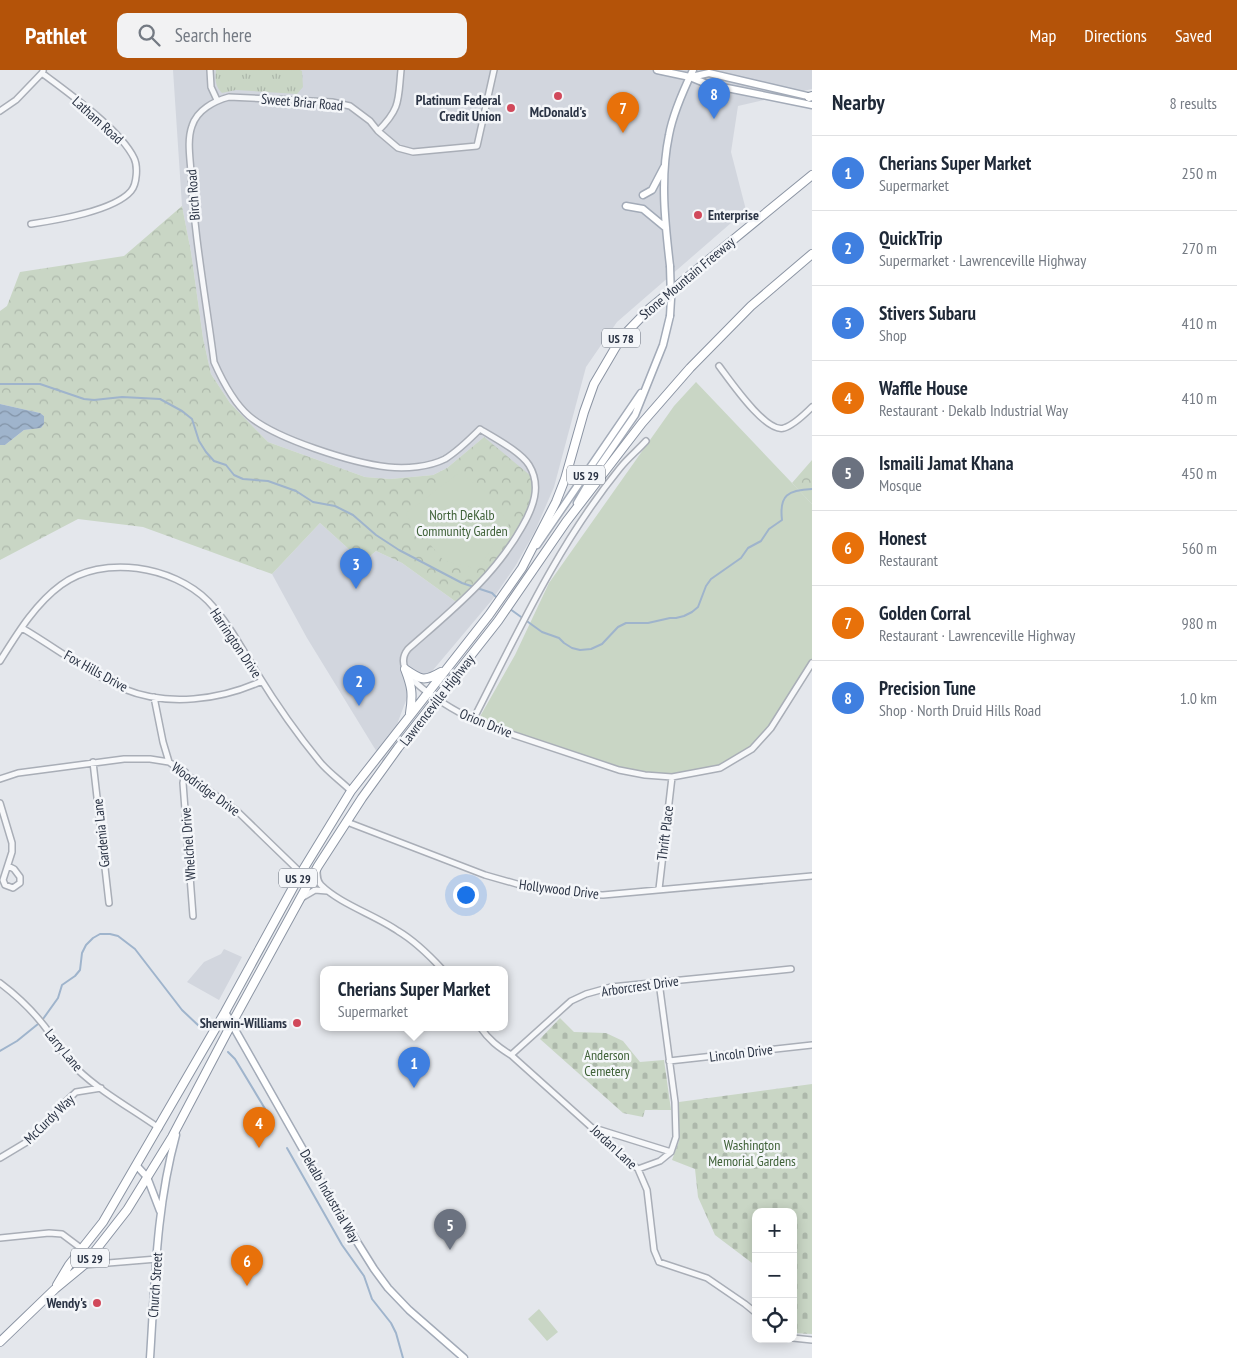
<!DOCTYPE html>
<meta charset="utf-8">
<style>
body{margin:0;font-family:"PT Sans Narrow",sans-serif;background:#f2f2f3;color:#1f2937}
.controls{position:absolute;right:15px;bottom:15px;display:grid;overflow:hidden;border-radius:10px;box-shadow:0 2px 12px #0003}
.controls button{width:45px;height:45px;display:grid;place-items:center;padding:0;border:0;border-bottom:1px solid #e0e1e3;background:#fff;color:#1f2937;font:25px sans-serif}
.you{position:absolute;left:465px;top:824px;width:18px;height:18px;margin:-12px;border:4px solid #fff;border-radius:50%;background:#1a73e8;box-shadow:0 0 0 8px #1a73e833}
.badge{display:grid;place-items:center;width:32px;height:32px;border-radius:50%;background:#b45309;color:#fff;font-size:16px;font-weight:700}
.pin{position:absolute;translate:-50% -41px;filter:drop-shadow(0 1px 2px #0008)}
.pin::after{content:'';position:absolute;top:26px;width:18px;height:15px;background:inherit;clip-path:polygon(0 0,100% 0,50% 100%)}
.popup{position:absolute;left:320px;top:896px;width:188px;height:65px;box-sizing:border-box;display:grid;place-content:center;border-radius:10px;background:#fff;filter:drop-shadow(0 1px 4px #0005);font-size:16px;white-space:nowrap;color:#747a83}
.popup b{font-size:19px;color:#1f2937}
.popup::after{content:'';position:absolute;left:50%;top:100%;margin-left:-10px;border:10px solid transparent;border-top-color:#fff}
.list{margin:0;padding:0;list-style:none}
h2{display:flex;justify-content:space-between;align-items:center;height:65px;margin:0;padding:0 20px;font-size:21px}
h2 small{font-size:16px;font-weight:400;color:#747a83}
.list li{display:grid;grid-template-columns:32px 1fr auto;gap:15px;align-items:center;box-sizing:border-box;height:75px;padding:0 20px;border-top:1px solid #e0e1e3}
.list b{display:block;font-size:19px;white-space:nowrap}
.list p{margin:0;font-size:16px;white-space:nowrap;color:#747a83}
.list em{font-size:16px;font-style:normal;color:#747a83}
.icon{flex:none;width:28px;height:28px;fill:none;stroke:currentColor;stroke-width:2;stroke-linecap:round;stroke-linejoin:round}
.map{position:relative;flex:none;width:812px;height:1288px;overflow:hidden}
header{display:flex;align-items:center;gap:30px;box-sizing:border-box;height:70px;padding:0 25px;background:#b45309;color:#fff}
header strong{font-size:24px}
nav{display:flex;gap:28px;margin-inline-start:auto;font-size:18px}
.search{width:350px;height:45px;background:#f2f2f3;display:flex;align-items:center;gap:12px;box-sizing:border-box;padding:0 18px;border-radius:10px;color:#747a83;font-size:19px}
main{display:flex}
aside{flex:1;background:#fff}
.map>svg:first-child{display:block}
.built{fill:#d2d6de}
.grass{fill:url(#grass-tufts)}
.forest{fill:url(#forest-crowns)}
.cemetery{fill:url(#cemetery-stones)}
.green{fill:#c9d6c5}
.water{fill:url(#water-waves)}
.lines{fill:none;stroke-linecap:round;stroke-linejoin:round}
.stream{stroke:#9fb4cc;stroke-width:2}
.minor-casing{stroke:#a9aeb7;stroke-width:8}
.major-casing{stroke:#a3abb8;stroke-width:9}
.highway-casing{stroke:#8b94a3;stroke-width:10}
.minor{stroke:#f7f8fa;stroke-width:5}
.major{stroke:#fff;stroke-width:6}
.highway{stroke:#fff;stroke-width:8}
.major-bridge-casing{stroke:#a3abb8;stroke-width:9;stroke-linecap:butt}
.major-bridge{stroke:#fff;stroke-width:6}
.poi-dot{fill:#d1495b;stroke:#f4f6f9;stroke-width:2}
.labels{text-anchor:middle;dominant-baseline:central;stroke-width:5;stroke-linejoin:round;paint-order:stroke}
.shield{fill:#f4f6f9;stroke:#676e7b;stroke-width:1}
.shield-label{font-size:12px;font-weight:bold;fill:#2b3445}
.poi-label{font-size:14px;font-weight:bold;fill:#2b3445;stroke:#f4f6f9;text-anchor:end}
.street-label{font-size:14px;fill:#2b3445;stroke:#f4f6f9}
.park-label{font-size:14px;fill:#3f6138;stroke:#f4f6f9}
</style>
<header>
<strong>Pathlet</strong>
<div class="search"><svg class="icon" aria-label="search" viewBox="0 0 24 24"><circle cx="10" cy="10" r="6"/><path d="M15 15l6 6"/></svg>Search here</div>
<nav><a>Map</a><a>Directions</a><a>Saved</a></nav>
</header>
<main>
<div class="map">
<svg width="812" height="1288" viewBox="0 0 812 1288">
<defs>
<pattern id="grass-tufts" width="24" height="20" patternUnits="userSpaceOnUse" patternTransform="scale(1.25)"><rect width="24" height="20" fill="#c9d6c5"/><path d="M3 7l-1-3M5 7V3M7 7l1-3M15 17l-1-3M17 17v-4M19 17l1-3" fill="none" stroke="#adb8ab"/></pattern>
<pattern id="forest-crowns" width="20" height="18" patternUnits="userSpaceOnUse" patternTransform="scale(1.25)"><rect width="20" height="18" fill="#c9d6c5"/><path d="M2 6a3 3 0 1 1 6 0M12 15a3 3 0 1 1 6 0" fill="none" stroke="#adb8ab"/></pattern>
<pattern id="cemetery-stones" width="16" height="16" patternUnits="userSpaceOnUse" patternTransform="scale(1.25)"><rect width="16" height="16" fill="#c9d6c5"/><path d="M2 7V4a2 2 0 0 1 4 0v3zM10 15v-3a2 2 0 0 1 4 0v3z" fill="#adb8ab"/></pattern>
<pattern id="water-waves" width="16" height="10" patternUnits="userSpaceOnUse" patternTransform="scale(1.25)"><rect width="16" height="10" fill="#9fb4cc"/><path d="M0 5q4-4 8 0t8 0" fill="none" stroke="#8293a7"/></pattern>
</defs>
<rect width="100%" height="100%" fill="#e4e7ec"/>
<path class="built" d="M 173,0 L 812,0 L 812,19 L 738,36 L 731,82 L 746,140 L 617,252 L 586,297 L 554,417 L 535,461 L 516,495 L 492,530 L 428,606 L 408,625 L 383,692 L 307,568 L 272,504 L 320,453 L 363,492 L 376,481 L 402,493 L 459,534 L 484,367 L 447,398 L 433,405 L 390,409 L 365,407 L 268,372 L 230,333 L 211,304 L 203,268 L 191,182 L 182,136 Z
M 224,879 L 242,887 L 219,930 L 187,912 L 204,892 L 221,884 Z"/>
<path class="grass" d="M 216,0 L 300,0 L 302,1 L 303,17 L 297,24 L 236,20 L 222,23 C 215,16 215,9 216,0 Z"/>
<path class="forest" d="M 182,136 L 191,182 L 203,268 L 211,304 L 230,333 L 268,372 L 365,407 L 390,409 L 433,405 L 447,398 L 484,367 L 531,406 L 534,425 L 521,456 L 504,482 L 459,534 L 402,493 L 376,481 L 363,492 L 320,453 L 272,504 L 143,457 L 78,449 L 0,490 L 0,375 L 5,375 L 24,360 L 41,358 L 44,354 L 44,346 L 40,343 L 0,334 L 0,241 L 7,236 L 20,202 L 124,186 Z
M 812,390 L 812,434 L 792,413 Z"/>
<path class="cemetery" d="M 560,948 L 574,962 L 606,963 L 623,971 L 640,992 L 664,990 L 671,1040 L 645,1040 L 643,1047 L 623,1043 L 540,969 Z
M 812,1014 L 812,1264 L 793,1263 L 793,1142 L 756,1142 L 756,1196 L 715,1165 L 698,1127 L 695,1099 L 672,1090 L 679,1071 L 679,1032 Z"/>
<path class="green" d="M 696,312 L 812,434 L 812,593 L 773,657 L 748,681 L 722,699 L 670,705 L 609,698 L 478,650 L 515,585 L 549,513 L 674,336 Z
M 460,402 L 492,427 L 509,454 L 478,499 L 444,491 L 405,444 Z
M 539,1239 L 558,1262 L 547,1271 L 528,1249 Z"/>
<path class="water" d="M 0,334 L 40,343 L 44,346 L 44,354 L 41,358 L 24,360 L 5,375 L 0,375 Z"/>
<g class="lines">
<path class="stream" d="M 0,314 L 40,314 L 84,329 L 94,330 L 122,327 L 160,329 L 182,341 L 192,349 L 199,371 L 206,382 L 214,391 L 226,395 L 234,405 L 243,409 L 268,411 L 296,421 L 313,432 L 335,436 L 353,445 L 376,465 L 399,480 L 462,513 L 492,523 L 497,528
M 510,539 L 542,562 L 559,568 L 564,573 L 572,578 L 580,580 L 591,579 L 602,574 L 618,557 L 626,553 L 648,553 L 670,548 L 676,548 L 684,546 L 692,542 L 698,537 L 706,516 L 711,509 L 741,488 L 748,478 L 761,471 L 769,459 L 782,450 C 779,425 788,420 812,419
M 43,949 L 58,928 L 62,915 L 75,906 L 80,900 L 82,883 L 86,875 L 93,868 L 100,864 L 110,864 L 118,866 L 135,879 L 182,940 L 200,957
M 0,981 L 17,971 L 38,954
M 228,982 L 235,989 L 270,1047
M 287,1078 L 342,1175 L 364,1206 L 372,1229 L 391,1253 L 396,1263 L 403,1288"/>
<g class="minor-casing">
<path id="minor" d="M 210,0 L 211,17 L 217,30
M 494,0 L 477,76 L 413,82 L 398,78 L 378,61 L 370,51 L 350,36 L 332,32 L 229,27 C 214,31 197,40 192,56 C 187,70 190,87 191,102 C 194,166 206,229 214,292 C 222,310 234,333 249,346 C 276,369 352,393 388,397 C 406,399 429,397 445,389 C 458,381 469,370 480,359 C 494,368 520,381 529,395 C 542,416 533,438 522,457 C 494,507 451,541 408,579 C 404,584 402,591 405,598 C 413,619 464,646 484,655 L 619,700 L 645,705 L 672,707 L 720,698 L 752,679 L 771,658 L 812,593
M 0,41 L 16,30 L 42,3 L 43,1
M 378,61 C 401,38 398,30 401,0
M 31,154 C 57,150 114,141 131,121 C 137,114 138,96 134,88 C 120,59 68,23 42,3
M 719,296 C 729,309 766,364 784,358 C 794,355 805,344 812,337
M 22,558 C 56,578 88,603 124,619 C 168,637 220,630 262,611
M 0,591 C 17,564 35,534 61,515 C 103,484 173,496 208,531 C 228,552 242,579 257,603 C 276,634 297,664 320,692 C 329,703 341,711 351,721
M 154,627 L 163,672 L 169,692
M 473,650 C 517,564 558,474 620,398 C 628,388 638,380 646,371
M 93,692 L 109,833
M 185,702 L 183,713 L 193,846
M 0,709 L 18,703 L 124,689 L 150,689 L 169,692 L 236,740 L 301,803
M 0,733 L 12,773 L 12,782 L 3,810 L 5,815 L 13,818 L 20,813 L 20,807 L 14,799 L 8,796
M 347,752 L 485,805 L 517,814 L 575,824 L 603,825 L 812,806
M 317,800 C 317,806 317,811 321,815 C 340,834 375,845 398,861 C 415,871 429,885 442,899
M 659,819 L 672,707
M 303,827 L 315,820 L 327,821
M 0,913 C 20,928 37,945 51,965 C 59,977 66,990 77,999 C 101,1022 132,1039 159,1058
M 480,957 C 489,970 498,977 511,985 L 638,1099 L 647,1120 L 654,1180 L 659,1192 L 707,1208 L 745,1234 L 756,1243
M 511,985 L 571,931 L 586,924 L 611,917 L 791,899
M 669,991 L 812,975
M 594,1058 L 671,1082
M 0,1088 L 30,1070 L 60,1037 L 76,1022 L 101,1018
M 638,1099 L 660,1091 L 671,1082 L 676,1067 L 675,1032 L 659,912
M 0,1168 L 49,1163 L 62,1164 L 82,1179
M 84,1195 L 157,1189
M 793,1268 L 812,1270"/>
</g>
<g class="major-casing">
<path id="major" d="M 657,0 L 690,7 L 707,14 L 812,35
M 691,7 L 709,3 L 812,27
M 643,125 L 652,120 L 664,97
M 626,136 L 643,139 L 666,158
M 670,196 C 665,153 660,108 669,65 C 673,43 683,21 693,0
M 577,433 L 594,404 L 635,345 L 663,275 L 670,246
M 537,475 L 641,323
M 225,942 L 339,1143 L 374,1199 L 388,1218 L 409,1240 L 464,1288
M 136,1095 L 147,1107 L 160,1141
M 150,1288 C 155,1213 156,1137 176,1065"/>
</g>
<g class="highway-casing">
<path id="highway" d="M 809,27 L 812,26
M 405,599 C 412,617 413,624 410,643
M 405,599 C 421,610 424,612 441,602
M 57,1215 L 69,1195 L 103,1152 L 225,942 L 301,803 L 351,721 L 489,545 L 522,498 L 556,432 L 565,409 L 584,342 L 594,314 L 621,268 L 650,238 L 812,105
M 0,1272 L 55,1219 L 84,1195 L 127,1140 L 172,1067 L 232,953 L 318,796 L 362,728 L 398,678 L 498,551 L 566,452 L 642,353 L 690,298 L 751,236 L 812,184"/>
</g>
<use href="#minor" class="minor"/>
<use href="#major" class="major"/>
<use href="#highway" class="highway"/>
<g class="major-bridge-casing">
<path id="major-bridge" d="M 670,246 L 671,229 L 670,196"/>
</g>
<use href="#major-bridge" class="major-bridge"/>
</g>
<g class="poi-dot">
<circle cx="558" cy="26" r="5"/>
<circle cx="511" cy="38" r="5"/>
<circle cx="698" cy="145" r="5"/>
<circle cx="297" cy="953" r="5"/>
<circle cx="97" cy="1233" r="5"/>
</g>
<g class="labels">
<g class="shield">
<rect x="602" y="258.5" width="38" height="19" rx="4"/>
<rect x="567" y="395.5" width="38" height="19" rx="4"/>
<rect x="279" y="798.5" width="38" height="19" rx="4"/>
<rect x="71" y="1178.5" width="38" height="19" rx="4"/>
</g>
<g class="shield-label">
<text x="621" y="268">US 78</text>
<text x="586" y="405">US 29</text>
<text x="298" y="808">US 29</text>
<text x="90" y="1188">US 29</text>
</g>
<g class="poi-label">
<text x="501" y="30">Platinum Federal<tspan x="501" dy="16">Credit Union</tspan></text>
<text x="558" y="42" text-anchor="middle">McDonald's</text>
<text x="708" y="145" text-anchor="start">Enterprise</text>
<text x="287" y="953">Sherwin-Williams</text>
<text x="87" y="1233">Wendy's</text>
</g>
<g class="street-label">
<text transform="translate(302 32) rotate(5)">Sweet Briar Road</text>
<text transform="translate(98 50) rotate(42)">Latham Road</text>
<text transform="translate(193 125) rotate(-94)">Birch Road</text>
<text transform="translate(687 208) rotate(-40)">Stone Mountain Freeway</text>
<text transform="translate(236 573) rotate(56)">Harrington Drive</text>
<text transform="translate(96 601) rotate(29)">Fox Hills Drive</text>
<text transform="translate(437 630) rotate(-52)">Lawrenceville Highway</text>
<text transform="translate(486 653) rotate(22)">Orion Drive</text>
<text transform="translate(206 719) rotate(36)">Woodridge Drive</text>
<text transform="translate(101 763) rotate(-96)">Gardenia Lane</text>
<text transform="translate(665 763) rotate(-83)">Thrift Place</text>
<text transform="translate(188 774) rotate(-94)">Whelchel Drive</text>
<text transform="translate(559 819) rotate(7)">Hollywood Drive</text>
<text transform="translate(640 916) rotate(-8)">Arborcrest Drive</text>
<text transform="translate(64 980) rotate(50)">Larry Lane</text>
<text transform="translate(741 983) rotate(-7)">Lincoln Drive</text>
<text transform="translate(49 1049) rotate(-44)">McCurdy Way</text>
<text transform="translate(614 1077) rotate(43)">Jordan Lane</text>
<text transform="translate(330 1126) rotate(60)">Dekalb Industrial Way</text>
<text transform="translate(155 1215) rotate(-86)">Church Street</text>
</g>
<g class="park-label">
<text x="462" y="445">North DeKalb<tspan x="462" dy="16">Community Garden</tspan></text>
<text x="607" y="985">Anderson<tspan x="607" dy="16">Cemetery</tspan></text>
<text x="752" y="1075">Washington<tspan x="752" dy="16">Memorial Gardens</tspan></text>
</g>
</g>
</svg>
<div class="controls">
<button>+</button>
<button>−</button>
<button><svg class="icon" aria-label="locate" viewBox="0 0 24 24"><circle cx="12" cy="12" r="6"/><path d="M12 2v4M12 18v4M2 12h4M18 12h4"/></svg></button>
</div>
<div class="you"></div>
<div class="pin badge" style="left:414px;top:1018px;background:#3f7fe0">1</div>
<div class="popup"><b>Cherians Super Market</b>Supermarket</div>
<div class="pin badge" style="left:359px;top:636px;background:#3f7fe0">2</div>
<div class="pin badge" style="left:356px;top:519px;background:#3f7fe0">3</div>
<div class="pin badge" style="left:259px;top:1078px;background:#e8710a">4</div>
<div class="pin badge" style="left:450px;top:1180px;background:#6b7280">5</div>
<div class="pin badge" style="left:247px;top:1216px;background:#e8710a">6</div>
<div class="pin badge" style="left:623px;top:63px;background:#e8710a">7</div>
<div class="pin badge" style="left:714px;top:49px;background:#3f7fe0">8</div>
</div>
<aside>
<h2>Nearby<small>8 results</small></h2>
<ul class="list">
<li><span class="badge" style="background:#3f7fe0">1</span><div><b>Cherians Super Market</b><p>Supermarket</p></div><em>250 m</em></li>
<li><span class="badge" style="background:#3f7fe0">2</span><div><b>QuickTrip</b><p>Supermarket · Lawrenceville Highway</p></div><em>270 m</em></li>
<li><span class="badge" style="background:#3f7fe0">3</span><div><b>Stivers Subaru</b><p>Shop</p></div><em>410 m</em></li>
<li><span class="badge" style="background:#e8710a">4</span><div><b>Waffle House</b><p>Restaurant · Dekalb Industrial Way</p></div><em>410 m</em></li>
<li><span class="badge" style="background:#6b7280">5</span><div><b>Ismaili Jamat Khana</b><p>Mosque</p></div><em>450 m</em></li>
<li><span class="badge" style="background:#e8710a">6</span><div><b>Honest</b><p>Restaurant</p></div><em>560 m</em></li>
<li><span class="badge" style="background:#e8710a">7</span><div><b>Golden Corral</b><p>Restaurant · Lawrenceville Highway</p></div><em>980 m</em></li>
<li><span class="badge" style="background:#3f7fe0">8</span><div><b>Precision Tune</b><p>Shop · North Druid Hills Road</p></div><em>1.0 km</em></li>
</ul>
</aside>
</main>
